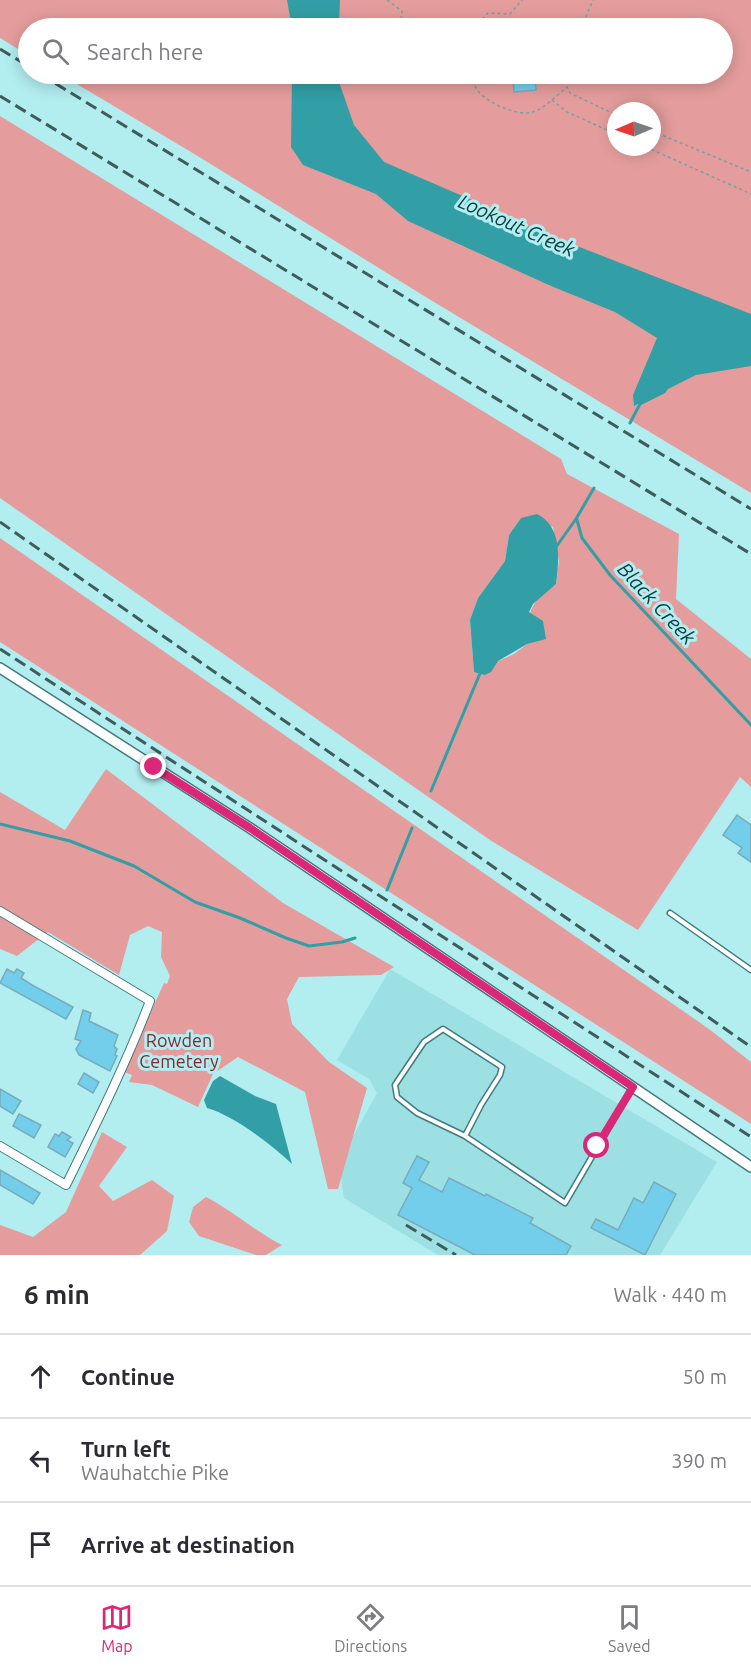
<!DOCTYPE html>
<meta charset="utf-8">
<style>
body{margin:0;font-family:Ubuntu,sans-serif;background:#f2f2f3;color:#2b2b33}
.compass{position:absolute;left:607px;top:102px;width:54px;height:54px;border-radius:50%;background:#fff;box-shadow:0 3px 15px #0003;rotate:268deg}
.stop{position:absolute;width:18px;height:18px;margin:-14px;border:4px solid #db2777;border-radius:50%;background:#fff}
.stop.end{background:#db2777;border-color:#fff;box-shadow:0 2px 6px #0008}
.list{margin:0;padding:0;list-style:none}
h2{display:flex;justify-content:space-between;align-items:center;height:78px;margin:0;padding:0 24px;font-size:26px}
h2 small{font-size:20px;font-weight:400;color:#7c7c81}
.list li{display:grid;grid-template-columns:39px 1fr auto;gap:18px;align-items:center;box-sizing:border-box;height:84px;padding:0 24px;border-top:2px solid #e1e1e2}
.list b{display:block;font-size:22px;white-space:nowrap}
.list p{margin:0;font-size:20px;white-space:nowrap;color:#7c7c81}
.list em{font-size:20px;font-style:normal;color:#7c7c81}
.icon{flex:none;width:33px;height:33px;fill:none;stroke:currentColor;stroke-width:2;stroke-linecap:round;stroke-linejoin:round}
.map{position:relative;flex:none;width:751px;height:1255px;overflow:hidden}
.search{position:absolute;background:#fff;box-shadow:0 3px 15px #0003;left:18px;right:18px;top:18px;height:66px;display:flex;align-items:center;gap:15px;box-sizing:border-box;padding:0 21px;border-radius:33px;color:#7c7c81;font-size:22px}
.sheet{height:330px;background:#fff}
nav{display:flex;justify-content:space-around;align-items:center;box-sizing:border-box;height:84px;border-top:2px solid #e1e1e2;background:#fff;font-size:16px;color:#7c7c81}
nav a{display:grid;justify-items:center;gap:3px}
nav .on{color:#db2777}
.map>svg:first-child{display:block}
.built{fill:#9ce0e4}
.green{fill:#e49d9c;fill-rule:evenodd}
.water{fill:#319fa5}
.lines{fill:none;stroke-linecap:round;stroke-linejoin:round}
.stream{stroke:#319fa5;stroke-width:3}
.building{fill:#73ceeb;stroke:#78abbc;stroke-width:1.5}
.service-casing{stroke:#427a7d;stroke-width:7}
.minor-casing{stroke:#427a7d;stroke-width:10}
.tertiary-casing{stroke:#427a7d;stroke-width:12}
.path{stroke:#76a1a4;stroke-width:1.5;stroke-dasharray:3 3;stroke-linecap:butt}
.service{stroke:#fff;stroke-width:4}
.minor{stroke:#fff;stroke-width:8}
.tertiary{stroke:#fff;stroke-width:9}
.rail{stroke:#3e5b5d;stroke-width:3;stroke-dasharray:12 6;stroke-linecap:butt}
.route{stroke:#db2777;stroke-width:8}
.labels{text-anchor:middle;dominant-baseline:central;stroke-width:6;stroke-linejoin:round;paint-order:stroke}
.park-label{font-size:18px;fill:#85282e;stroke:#b2edf0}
.water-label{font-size:20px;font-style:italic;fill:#0a3c3f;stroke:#b2edf0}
</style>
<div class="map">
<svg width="751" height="1255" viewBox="0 0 751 1255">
<rect width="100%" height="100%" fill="#b2edf0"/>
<path class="built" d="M 390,969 L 717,1162 L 660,1255 L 438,1255 L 344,1198 L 339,1162 L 377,1093 L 369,1079 L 337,1060 Z"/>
<path class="green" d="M 0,0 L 751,0 L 751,493 L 429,299 L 196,155 L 60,74 L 722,74 L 722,28 L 28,28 L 28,55 L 0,38 ZM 616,111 L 652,111 L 652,147 L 616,147 Z
M 0,116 L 561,459 L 567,474 L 679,534 L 676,599 L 751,659 L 751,787 L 740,777 L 638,930 L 490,840 L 0,498 ZM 521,518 L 553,527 L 559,561 L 556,584 C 526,607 530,609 527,644 L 514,654 L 474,672 L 470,620 L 478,598 L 505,561 L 509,535 Z
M 0,538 L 709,1029 L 751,1062 L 751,1124 L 0,642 Z
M 106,769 L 283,903 L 394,967 L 381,975 L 299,977 L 287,999 L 292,1024 L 329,1062 L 367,1088 L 338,1189 L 328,1189 L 305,1092 L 238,1057 L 213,1074 L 198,1107 L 152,1085 L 129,1082 L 132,1075 L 124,1072 L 164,983 L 167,984 L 170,976 L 161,957 L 162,932 L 148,926 L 130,935 L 119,975 L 48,932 L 17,956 L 0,949 L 0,792 L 65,830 Z
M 102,1132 L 127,1147 L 99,1186 L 113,1201 L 152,1180 L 174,1196 L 167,1231 L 140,1255 L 0,1255 L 0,1225 L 33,1237 L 66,1212 Z
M 206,1197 C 233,1211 256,1232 282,1245 L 266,1255 L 256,1255 L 199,1236 L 189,1222 L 193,1207 Z"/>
<path class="water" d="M 287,0 L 340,0 L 339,28 L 292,28 Z
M 292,74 L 338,74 L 339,82 L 354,125 L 384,162 L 481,204 L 536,230 L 751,314 L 751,366 L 696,375 L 634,406 L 633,395 L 657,338 L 615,312 L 551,286 L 408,221 L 376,194 L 303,165 L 291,147 Z
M 537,514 C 563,527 559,560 556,584 L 533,604 L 529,612 L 543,621 L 546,639 L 527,644 L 498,661 L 491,672 L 485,675 L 474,672 L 470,620 L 478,598 L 505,561 L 509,535 L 521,518 Z
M 220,1076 L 255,1096 L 276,1104 L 292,1164 C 272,1145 233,1115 207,1108 L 204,1100 L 213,1081 Z"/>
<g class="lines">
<path class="stream" d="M 630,423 L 640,404 L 664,392 L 666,389
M 577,520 L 582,538 L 610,575 L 751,725
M 556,547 L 576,519 L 594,488
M 431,791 L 481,671
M 0,824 L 70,841 L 134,866 L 195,902 L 240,918 L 286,938 L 309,946 L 342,942 L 355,938
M 387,890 L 412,828"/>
</g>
<path class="building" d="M 535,77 L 536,90 L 514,92 L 513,79 Z
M 737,815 L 751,825 L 751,862 L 738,853 L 742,848 L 723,835 Z
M 7,969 L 14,973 L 17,969 L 24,973 L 21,978 L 32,985 L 73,1007 L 66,1019 L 0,983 Z
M 83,1010 L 91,1013 L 89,1021 L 118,1035 L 114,1046 L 117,1049 L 115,1055 L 117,1056 L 110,1071 L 79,1055 L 76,1049 L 81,1041 L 75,1039 Z
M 84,1073 L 99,1082 L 93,1093 L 78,1084 Z
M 0,1089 L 21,1101 L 13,1114 L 0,1106 Z
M 19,1114 L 41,1125 L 34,1138 L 13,1126 Z
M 62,1132 L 71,1137 L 67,1140 L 73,1143 L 65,1157 L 48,1147 L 55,1134 L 59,1136 Z
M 417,1156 L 429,1162 L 419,1180 L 442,1192 L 449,1178 L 485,1196 L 486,1194 L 533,1218 L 530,1223 L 571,1246 L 566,1255 L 475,1255 L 398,1215 L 412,1188 L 403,1183 Z
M 0,1170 L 40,1193 L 33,1204 L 0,1185 Z
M 654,1182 L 676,1194 L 645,1255 L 591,1228 L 596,1219 L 618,1230 L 634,1198 L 643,1203 Z"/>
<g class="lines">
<g class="service-casing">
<path id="service" d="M 670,913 L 751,970
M 465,1136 L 417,1113 L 397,1097 L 395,1085 L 424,1042 L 443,1029 L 502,1067 L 500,1075 L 481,1105 L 465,1136 L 565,1203 L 632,1088"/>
</g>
<g class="minor-casing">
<path id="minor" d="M 0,911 L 150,1001 C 126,1064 96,1124 66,1185 L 0,1146"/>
</g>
<g class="tertiary-casing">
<path id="tertiary" d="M 0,668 L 250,828 L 751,1167"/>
</g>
<path class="path" d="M 387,0 L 402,11 L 400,28
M 474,28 L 488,13 L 510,14 L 522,0
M 581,28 L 593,0
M 473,74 C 474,79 474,87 478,91 C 487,103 519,117 533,112 C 545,108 557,95 567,87
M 566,74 L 567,87 L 570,93 L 616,115
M 552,100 L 567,112 L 616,134
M 652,131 L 751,172
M 646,147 L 751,194"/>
<use href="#service" class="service"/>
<use href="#minor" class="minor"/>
<use href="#tertiary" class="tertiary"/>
<path class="rail" d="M 0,49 L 28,66
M 40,74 L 751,509
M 0,96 L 751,554
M 0,522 L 751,1047
M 0,649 L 751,1137
M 406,1225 L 456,1255"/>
</g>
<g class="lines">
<path class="route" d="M 154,767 L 250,828 L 633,1087 L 597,1146"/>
</g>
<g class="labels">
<g class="park-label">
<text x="179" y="1040">Rowden<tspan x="179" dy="21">Cemetery</tspan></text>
</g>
<g class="water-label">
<text transform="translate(517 225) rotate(24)">Lookout Creek</text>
<text transform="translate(657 603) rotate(47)">Black Creek</text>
</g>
</g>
</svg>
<svg class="compass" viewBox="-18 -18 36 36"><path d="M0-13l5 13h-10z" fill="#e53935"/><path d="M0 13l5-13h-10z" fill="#7c7c81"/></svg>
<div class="stop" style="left:597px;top:1146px"></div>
<div class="stop end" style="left:154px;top:767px"></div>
<div class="search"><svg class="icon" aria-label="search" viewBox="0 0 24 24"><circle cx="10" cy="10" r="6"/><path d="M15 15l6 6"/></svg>Search here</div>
</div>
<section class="sheet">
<h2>6 min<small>Walk · 440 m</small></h2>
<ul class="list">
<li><svg class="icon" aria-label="ahead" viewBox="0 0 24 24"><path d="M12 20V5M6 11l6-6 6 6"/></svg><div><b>Continue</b></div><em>50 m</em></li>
<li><svg class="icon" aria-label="left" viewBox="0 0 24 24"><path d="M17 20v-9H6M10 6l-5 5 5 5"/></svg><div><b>Turn left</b><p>Wauhatchie Pike</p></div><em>390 m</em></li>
<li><svg class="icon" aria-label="arrive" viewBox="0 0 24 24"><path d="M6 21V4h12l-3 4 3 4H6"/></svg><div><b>Arrive at destination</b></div></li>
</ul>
</section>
<nav>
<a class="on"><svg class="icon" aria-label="map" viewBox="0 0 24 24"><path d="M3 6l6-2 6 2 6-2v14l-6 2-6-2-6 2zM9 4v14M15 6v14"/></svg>Map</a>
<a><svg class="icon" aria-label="directions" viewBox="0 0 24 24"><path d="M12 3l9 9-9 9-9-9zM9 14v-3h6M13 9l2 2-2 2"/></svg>Directions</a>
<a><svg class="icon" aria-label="saved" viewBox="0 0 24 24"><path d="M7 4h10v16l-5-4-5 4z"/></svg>Saved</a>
</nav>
